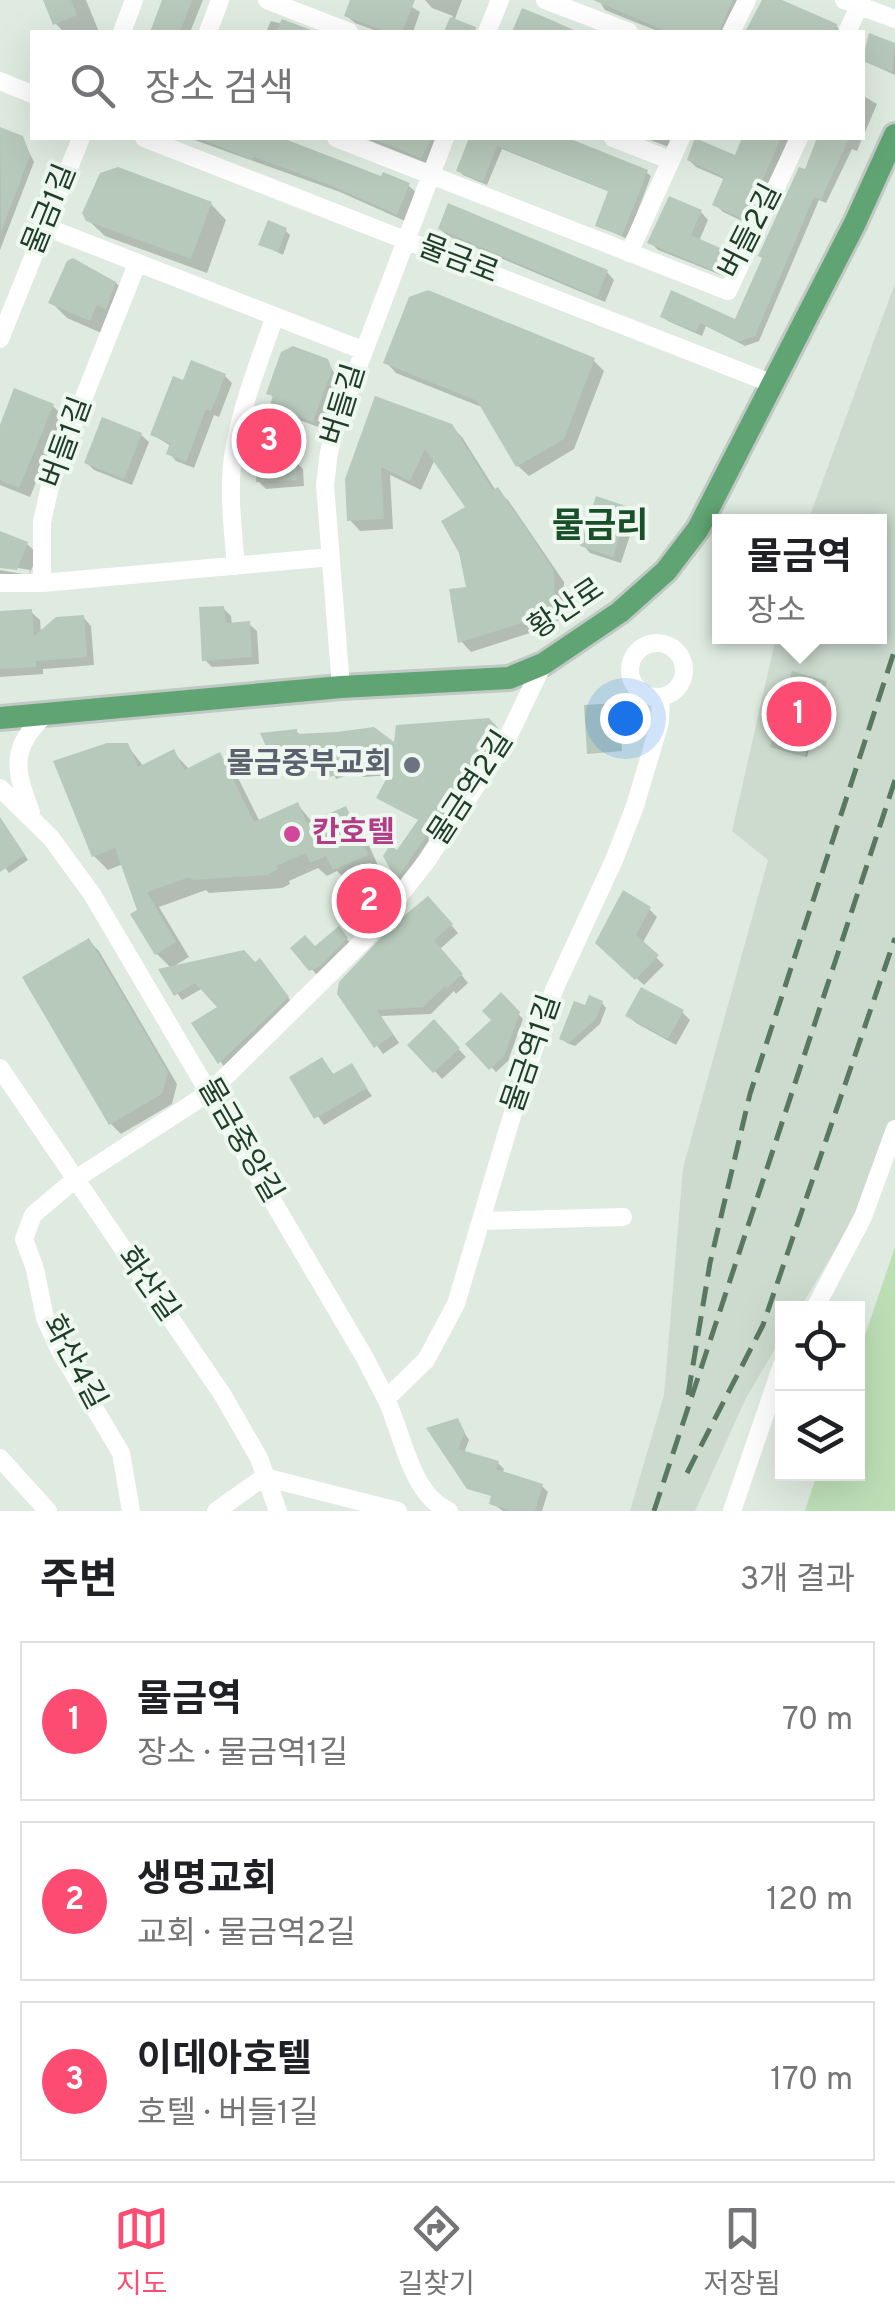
<!DOCTYPE html>
<html lang="ko">
<meta charset="utf-8">
<style>
body{margin:0;font-family:Overpass,"Noto Sans KR",sans-serif;background:#f6f6f6;color:#202124}
.controls{position:absolute;right:30px;bottom:30px;display:grid;overflow:hidden;border-radius:0px;box-shadow:0 10px 40px #0002}
.controls button{width:90px;height:90px;display:grid;place-items:center;padding:0;border:0;border-bottom:2px solid #e0e0e0;background:#fff;color:#202124;font:50px sans-serif}
.you{position:absolute;left:625px;top:718px;width:35px;height:35px;margin:-25px;border:8px solid #fff;border-radius:50%;background:#1a73e8;box-shadow:0 0 0 15px #1a73e833}
.badge{display:grid;place-items:center;width:65px;height:65px;border-radius:50%;background:#fc4c72;color:#fff;font-size:32px;font-weight:700}
.pin{position:absolute;translate:-50% -50%;border:5px solid #fff;box-shadow:0 2px 10px #0006}
.popup{position:absolute;left:712px;top:514px;width:175px;height:130px;box-sizing:border-box;display:grid;place-content:center;border-radius:0px;background:#fff;filter:drop-shadow(0 2px 8px #0005);font-size:32px;white-space:nowrap;color:#757577}
.popup b{font-size:38px;color:#202124}
.popup::after{content:'';position:absolute;left:50%;top:100%;margin-left:-20px;border:20px solid transparent;border-top-color:#fff}
.list{margin:0;padding:0;list-style:none}
h2{display:flex;justify-content:space-between;align-items:center;height:130px;margin:0;padding:0 40px;font-size:42px}
h2 small{font-size:32px;font-weight:400;color:#757577}
.list li{display:grid;grid-template-columns:65px 1fr auto;gap:30px;align-items:center;box-sizing:border-box;height:160px;margin:0 20px 20px;padding:0 20px;border:2px solid #e0e0e0;border-radius:0px}
.list b{display:block;font-size:38px;white-space:nowrap}
.list p{margin:0;font-size:32px;white-space:nowrap;color:#757577}
.list em{font-size:32px;font-style:normal;color:#757577}
.icon{flex:none;width:55px;height:55px;fill:none;stroke:currentColor;stroke-width:2;stroke-linecap:round;stroke-linejoin:round}
.map{position:relative;flex:none;width:895px;height:1511px;overflow:hidden}
.search{position:absolute;background:#fff;box-shadow:0 10px 40px #0002;left:30px;right:30px;top:30px;height:110px;display:flex;align-items:center;gap:25px;box-sizing:border-box;padding:0 35px;border-radius:0px;color:#757577;font-size:38px}
.sheet{height:670px;background:#fff}
nav{display:flex;justify-content:space-around;align-items:center;box-sizing:border-box;height:140px;border-top:2px solid #e0e0e0;background:#fff;font-size:28px;color:#757577}
nav a{display:grid;justify-items:center;gap:5px}
nav .on{color:#fc4c72}
.map>svg:first-child{display:block}
.built{fill:#cddbce}
.green{fill:#bddfb6}
.shadow{fill:#0003}
.building{fill:#b7c9ba}
.lines{fill:none;stroke-linecap:round;stroke-linejoin:round}
.major-casing{stroke:#c0c9c3;stroke-width:28}
.minor{stroke:#fff;stroke-width:18}
.major{stroke:#60a473;stroke-width:22}
.rail{stroke:#597861;stroke-width:5;stroke-dasharray:20 10;stroke-linecap:butt}
.worship-dot{fill:#6b7280;stroke:#eff8f0;stroke-width:4}
.hotel-dot{fill:#d1479c;stroke:#eff8f0;stroke-width:4}
.labels{text-anchor:middle;dominant-baseline:central;stroke-width:8;stroke-linejoin:round;paint-order:stroke}
.street-label{font-size:30px;fill:#1f3d27;stroke:#eff8f0}
.worship-label{font-size:30px;font-weight:bold;fill:#5b616d;stroke:#eff8f0;text-anchor:end}
.hotel-label{font-size:30px;font-weight:bold;fill:#b23c85;stroke:#eff8f0;text-anchor:start}
.quarter-label{font-size:35px;font-weight:bold;fill:#195029;stroke:#eff8f0}
</style>
<div class="map">
<svg width="895" height="1511" viewBox="0 0 895 1511">
<rect width="100%" height="100%" fill="#dfebe0"/>
<path class="built" d="M 895,283 L 895,1120 L 875,1184 L 800,1308 L 782,1308 L 782,1337 L 746,1398 L 695,1511 L 630,1511 L 664,1395 L 683,1168 L 768,860 L 732,831 L 776,637 L 879,636 L 879,522 L 808,521 Z"/>
<path class="green" d="M 895,1247 L 895,1511 L 805,1511 L 817,1474 L 858,1474 L 858,1356 Z"/>
<path class="shadow" d="M 45,0 L 86,0 L 99,32 L 64,32 L 55,23 Z
M 165,0 L 203,0 L 190,32 L 153,32 Z
M 353,0 L 401,0 L 420,12 L 413,32 L 379,32 L 355,23 L 347,16 Z
M 425,0 L 462,0 L 454,21 L 477,32 L 447,32 L 453,16 L 432,8 Z
M 599,0 L 743,0 L 728,32 L 660,32 L 605,10 Z
M 765,0 L 776,0 L 836,26 L 842,32 L 748,32 Z
M 271,21 L 295,27 L 300,32 L 266,32 Z
M 871,37 L 895,46 L 895,75 L 862,60 Z
M 862,95 L 877,104 L 857,151 L 852,149 L 826,203 L 819,200 L 759,341 L 745,346 L 706,326 L 702,336 L 668,321 L 663,316 L 736,322 L 807,173 L 819,138 L 862,138 Z
M 0,130 L 22,138 L 34,162 L 0,250 Z
M 189,138 L 277,138 L 382,180 L 384,175 L 409,186 L 417,193 L 405,221 L 340,192 Z
M 363,138 L 443,138 L 429,164 Z
M 471,138 L 563,138 L 646,172 L 651,176 L 627,239 L 598,225 L 610,192 L 502,149 L 487,185 L 463,175 L 459,171 Z
M 645,138 L 673,138 L 669,147 Z
M 745,138 L 792,138 L 753,226 L 723,212 L 715,204 L 726,180 L 696,167 L 688,159 L 736,159 Z
M 211,204 L 226,220 L 207,273 L 105,236 L 88,220 Z
M 701,212 L 708,220 L 699,241 L 726,253 L 734,260 L 726,277 L 658,250 L 650,242 Z
M 440,229 L 607,272 L 614,280 L 605,302 L 448,236 Z
M 285,230 L 290,235 L 283,255 L 261,244 Z
M 114,281 L 130,297 L 106,335 L 67,318 L 51,302 Z
M 593,360 L 604,371 L 574,449 L 529,476 L 518,466 L 484,408 L 396,373 L 386,362 Z
M 327,361 L 338,379 L 321,428 L 299,420 L 284,461 L 295,461 L 303,469 L 304,486 L 266,489 L 258,481 L 274,398 L 269,393 Z
M 225,376 L 232,383 L 219,417 L 214,415 L 194,468 L 176,461 L 169,453 L 171,446 L 153,435 L 184,383 Z
M 53,406 L 63,416 L 30,497 L 0,485 L 0,435 Z
M 451,426 L 462,437 L 496,491 L 508,500 L 564,582 L 564,618 L 530,633 L 471,652 L 461,641 L 469,590 L 468,508 L 435,459 L 421,490 L 390,475 L 393,529 L 360,531 L 350,520 L 348,479 Z
M 141,435 L 149,442 L 132,485 L 94,470 L 87,463 Z
M 628,509 L 636,517 L 621,563 L 590,553 L 583,545 Z
M 0,534 L 27,544 L 38,554 L 27,580 L 0,575 L 0,570 L 29,575 L 30,570 L 0,565 Z
M 223,608 L 231,616 L 232,625 L 249,624 L 257,631 L 259,664 L 212,667 L 205,660 Z
M 31,612 L 40,620 L 41,633 L 83,617 L 91,626 L 94,665 L 43,669 L 43,674 L 0,677 L 0,614 Z
M 810,636 L 807,646 L 789,637 L 789,636 Z
M 826,683 L 807,757 L 775,748 Z
M 488,720 L 501,734 L 401,882 L 386,857 L 397,853 L 421,821 L 391,775 L 363,777 L 358,772 L 336,779 L 323,749 L 274,754 L 270,750 L 296,731 L 301,736 L 395,747 Z
M 127,745 L 144,767 L 173,752 L 190,770 L 220,755 L 234,770 L 260,822 L 298,805 L 313,823 L 345,809 L 359,823 L 380,870 L 349,883 L 337,871 L 327,876 L 318,868 L 289,881 L 290,884 L 282,888 L 209,893 L 206,890 L 159,907 L 189,957 L 171,968 L 157,954 L 123,864 L 108,870 L 94,856 Z
M 0,818 L 28,860 L 9,873 L 0,861 Z
M 390,889 L 393,893 L 374,917 L 347,919 L 342,914 L 341,892 Z
M 435,906 L 458,933 L 440,949 L 468,983 L 456,994 L 454,991 L 431,1014 L 381,1016 L 399,1043 L 383,1054 L 340,994 Z
M 649,909 L 657,917 L 642,944 L 664,965 L 644,985 L 598,943 Z
M 339,930 L 351,944 L 324,971 L 316,974 L 293,948 L 315,949 Z
M 89,941 L 99,951 L 177,1084 L 172,1104 L 121,1134 L 111,1124 Z
M 256,965 L 266,968 L 293,1004 L 225,1068 L 195,1024 L 221,1008 L 203,988 L 182,1000 L 162,971 Z
M 501,996 L 523,1019 L 508,1061 L 496,1072 L 469,1044 L 494,1020 Z
M 602,1003 L 606,1008 L 600,1024 L 575,1046 L 567,1043 L 562,1039 L 586,1008 Z
M 682,1012 L 690,1020 L 676,1045 L 636,1023 L 628,1016 Z
M 434,1023 L 466,1057 L 442,1079 L 410,1045 Z
M 322,1060 L 335,1076 L 351,1066 L 372,1096 L 324,1125 L 292,1078 Z
M 457,1421 L 469,1440 L 464,1453 L 498,1463 L 504,1469 L 502,1474 L 542,1486 L 548,1492 L 542,1511 L 503,1511 L 492,1503 L 493,1499 L 476,1494 L 502,1502 L 430,1430 Z"/>
<path class="building" d="M 43,0 L 71,0 L 77,15 L 53,25 Z
M 162,0 L 192,0 L 180,32 L 150,32 Z
M 350,0 L 415,0 L 402,32 L 387,32 L 344,16 Z
M 593,0 L 733,0 L 719,32 L 668,32 Z
M 762,0 L 782,0 L 837,24 L 835,32 L 745,32 Z
M 522,8 L 549,19 L 578,32 L 512,32 Z
M 450,17 L 476,27 L 475,32 L 444,32 Z
M 282,19 L 316,32 L 276,32 Z
M 869,33 L 895,43 L 892,72 L 862,61 Z
M 0,127 L 23,136 L 30,155 L 1,232 Z
M 199,138 L 282,138 L 381,176 L 383,172 L 410,183 L 397,215 L 330,185 L 254,157 L 252,160 Z
M 370,138 L 432,138 L 421,158 Z
M 469,138 L 568,138 L 648,170 L 622,236 L 595,226 L 608,191 L 497,146 L 483,182 L 456,171 Z
M 695,138 L 735,155 L 742,138 L 781,138 L 745,220 L 712,205 L 724,177 L 687,160 Z
M 817,138 L 849,138 L 821,200 L 814,197 L 755,336 L 738,342 L 700,323 L 696,332 L 660,317 L 671,290 L 735,319 L 762,258 L 758,256 L 799,167 L 805,169 Z
M 118,167 L 212,202 L 191,259 L 86,221 L 82,213 L 100,173 Z
M 669,196 L 702,210 L 691,235 L 727,251 L 719,270 L 712,270 L 647,243 Z
M 448,203 L 608,270 L 597,297 L 438,229 Z
M 268,220 L 287,228 L 278,252 L 258,245 Z
M 73,258 L 116,282 L 106,309 L 97,305 L 90,321 L 48,303 L 67,261 Z
M 428,290 L 595,358 L 564,439 L 516,467 L 477,401 L 383,363 L 409,297 Z
M 293,346 L 328,359 L 332,370 L 313,422 L 291,414 L 275,459 L 296,459 L 297,480 L 256,482 L 258,436 L 273,396 L 266,394 L 281,352 Z
M 191,360 L 226,374 L 211,411 L 206,409 L 186,462 L 166,454 L 170,443 L 150,435 L 173,376 L 183,380 Z
M 14,388 L 54,404 L 19,488 L 0,480 L 0,425 Z
M 375,396 L 452,424 L 493,490 L 498,487 L 554,570 L 555,607 L 519,624 L 458,643 L 449,589 L 466,587 L 459,553 L 441,521 L 465,507 L 425,449 L 410,481 L 381,467 L 384,519 L 347,521 L 345,479 Z
M 102,417 L 142,433 L 124,479 L 84,463 Z
M 596,496 L 629,507 L 613,557 L 580,546 Z
M 0,531 L 28,542 L 17,570 L 0,568 Z
M 224,606 L 226,623 L 250,621 L 252,657 L 202,661 L 199,607 Z
M 32,609 L 34,636 L 56,617 L 84,615 L 87,657 L 36,661 L 36,667 L 0,669 L 0,611 Z
M 792,671 L 827,681 L 805,757 L 770,747 Z
M 619,703 L 622,751 L 587,754 L 584,705 Z
M 489,718 L 498,728 L 496,733 L 396,880 L 383,856 L 390,845 L 397,850 L 418,820 L 376,798 L 390,772 L 356,774 L 354,768 L 330,777 L 319,746 L 268,751 L 260,733 L 297,729 L 297,734 L 337,732 L 374,727 L 394,742 L 396,725 Z
M 107,743 L 128,743 L 138,767 L 174,749 L 184,770 L 220,752 L 254,822 L 298,802 L 307,823 L 346,806 L 368,855 L 333,870 L 326,856 L 310,863 L 306,853 L 276,866 L 278,869 L 267,875 L 192,880 L 190,877 L 147,892 L 176,942 L 155,955 L 130,914 L 137,910 L 115,848 L 92,857 L 53,761 Z
M 0,817 L 25,855 L 0,872 Z
M 390,887 L 369,914 L 340,915 L 338,889 Z
M 623,890 L 651,907 L 636,935 L 659,955 L 635,980 L 595,943 Z
M 428,896 L 453,924 L 434,940 L 463,974 L 447,988 L 445,986 L 423,1007 L 377,1010 L 393,1035 L 374,1048 L 337,994 L 339,982 L 393,925 Z
M 339,926 L 348,938 L 319,967 L 309,971 L 290,948 L 305,935 L 315,946 Z
M 89,938 L 168,1072 L 162,1094 L 109,1125 L 22,977 Z
M 244,950 L 255,962 L 260,958 L 289,997 L 218,1064 L 191,1023 L 217,1007 L 195,983 L 174,996 L 158,969 Z
M 641,987 L 684,1010 L 668,1039 L 625,1016 Z
M 501,992 L 520,1012 L 504,1056 L 489,1070 L 465,1044 L 491,1020 L 482,1011 Z
M 589,995 L 603,1001 L 596,1019 L 569,1043 L 559,1039 L 574,1001 L 585,1005 Z
M 434,1019 L 460,1048 L 433,1073 L 407,1045 Z
M 322,1057 L 333,1074 L 352,1063 L 367,1088 L 314,1119 L 289,1077 Z
M 458,1418 L 465,1433 L 458,1449 L 499,1461 L 496,1469 L 543,1484 L 535,1511 L 511,1511 L 489,1504 L 491,1496 L 467,1489 L 426,1428 Z"/>
<g class="lines">
<g class="major-casing">
<path id="major" d="M 0,718 L 341,687 L 509,678 L 543,664 L 620,612 L 666,571 L 698,529 L 855,223 L 895,135"/>
</g>
<path class="minor" d="M 267,0 L 349,32
M 545,0 L 629,32
M 844,0 L 895,19
M 122,32 L 134,0
M 208,32 L 220,0
M 487,32 L 500,0
M 731,32 L 747,0
M 847,32 L 862,0
M 0,81 L 32,94
M 144,138 L 773,384
M 336,138 L 728,291 L 799,138
M 613,138 L 670,160
M 43,226 L 362,350
M 629,253 L 681,138
M 0,339 L 81,138
M 236,566 C 233,530 228,493 233,457 C 240,409 259,362 275,316
M 0,583 L 42,583 L 331,557
M 42,583 L 42,522 L 52,477 L 137,264
M630 670a27 27 0 1 1 54 0a27 27 0 1 1-54 0Z
M 341,687 L 325,485 L 329,452 L 337,422 L 445,138
M 0,788 L 51,838 L 92,894 L 365,1358 C 372,1372 380,1386 387,1401 C 403,1435 411,1495 449,1511
M 31,812 C 14,768 10,748 46,714
M 0,1068 L 222,1394 L 259,1458 L 278,1511
M 481,1221 L 623,1217
M 815,1308 L 863,1217 L 895,1129
M 386,1399 L 426,1360 L 456,1304 L 517,1099 L 554,990 L 614,860 L 635,806 L 660,722 L 661,697
M 0,1458 L 48,1511
M 264,1477 L 398,1511
M 131,1511 L 121,1453 L 59,1349 L 45,1318 L 35,1269 L 24,1239 L 33,1215 L 74,1180 L 210,1092 L 366,938 L 426,862 L 507,739 L 543,664
M 216,1511 L 264,1477
M 732,1511 L 782,1365"/>
<use href="#major" class="major"/>
<path class="rail" d="M 688,1395 L 710,1263 L 750,1094 L 895,649
M 687,1473 L 763,1325 L 895,938
M 654,1511 L 895,780"/>
</g>
<circle class="worship-dot" cx="412" cy="765" r="10"/>
<circle class="hotel-dot" cx="292" cy="834" r="10"/>
<g class="labels">
<g class="street-label">
<text transform="translate(51 210) rotate(-68)">물금1길</text>
<text transform="translate(752 232) rotate(-63)">버들2길</text>
<text transform="translate(458 261) rotate(21)">물금로</text>
<text transform="translate(345 405) rotate(-73)">버들길</text>
<text transform="translate(68 443) rotate(-70)">버들1길</text>
<text transform="translate(567 610) rotate(-34)">황산로</text>
<text transform="translate(472 789) rotate(-57)">물금역2길</text>
<text transform="translate(533 1054) rotate(-71)">물금역1길</text>
<text transform="translate(239 1141) rotate(60)">물금중앙길</text>
<text transform="translate(147 1285) rotate(55)">화산길</text>
<text transform="translate(73 1363) rotate(62)">화산4길</text>
</g>
<g class="worship-label">
<text x="392" y="765">물금중부교회</text>
</g>
<g class="hotel-label">
<text x="312" y="834">칸호텔</text>
</g>
<g class="quarter-label">
<text x="600" y="528">물금리</text>
</g>
</g>
</svg>
<div class="controls">
<button><svg class="icon" aria-label="locate" viewBox="0 0 24 24"><circle cx="12" cy="12" r="6"/><path d="M12 2v4M12 18v4M2 12h4M18 12h4"/></svg></button>
<button><svg class="icon" aria-label="layers" viewBox="0 0 24 24"><path d="M12 4l9 5-9 5-9-5zM3 14l9 5 9-5"/></svg></button>
</div>
<div class="you"></div>
<div class="pin badge" style="left:799px;top:714px">1</div>
<div class="popup"><b>물금역</b>장소</div>
<div class="pin badge" style="left:369px;top:901px">2</div>
<div class="pin badge" style="left:269px;top:441px">3</div>
<div class="search"><svg class="icon" aria-label="search" viewBox="0 0 24 24"><circle cx="10" cy="10" r="6"/><path d="M15 15l6 6"/></svg>장소 검색</div>
</div>
<section class="sheet">
<h2>주변<small>3개 결과</small></h2>
<ul class="list">
<li><span class="badge">1</span><div><b>물금역</b><p>장소 · 물금역1길</p></div><em>70 m</em></li>
<li><span class="badge">2</span><div><b>생명교회</b><p>교회 · 물금역2길</p></div><em>120 m</em></li>
<li><span class="badge">3</span><div><b>이데아호텔</b><p>호텔 · 버들1길</p></div><em>170 m</em></li>
</ul>
</section>
<nav>
<a class="on"><svg class="icon" aria-label="map" viewBox="0 0 24 24"><path d="M3 6l6-2 6 2 6-2v14l-6 2-6-2-6 2zM9 4v14M15 6v14"/></svg>지도</a>
<a><svg class="icon" aria-label="directions" viewBox="0 0 24 24"><path d="M12 3l9 9-9 9-9-9zM9 14v-3h6M13 9l2 2-2 2"/></svg>길찾기</a>
<a><svg class="icon" aria-label="saved" viewBox="0 0 24 24"><path d="M7 4h10v16l-5-4-5 4z"/></svg>저장됨</a>
</nav>
